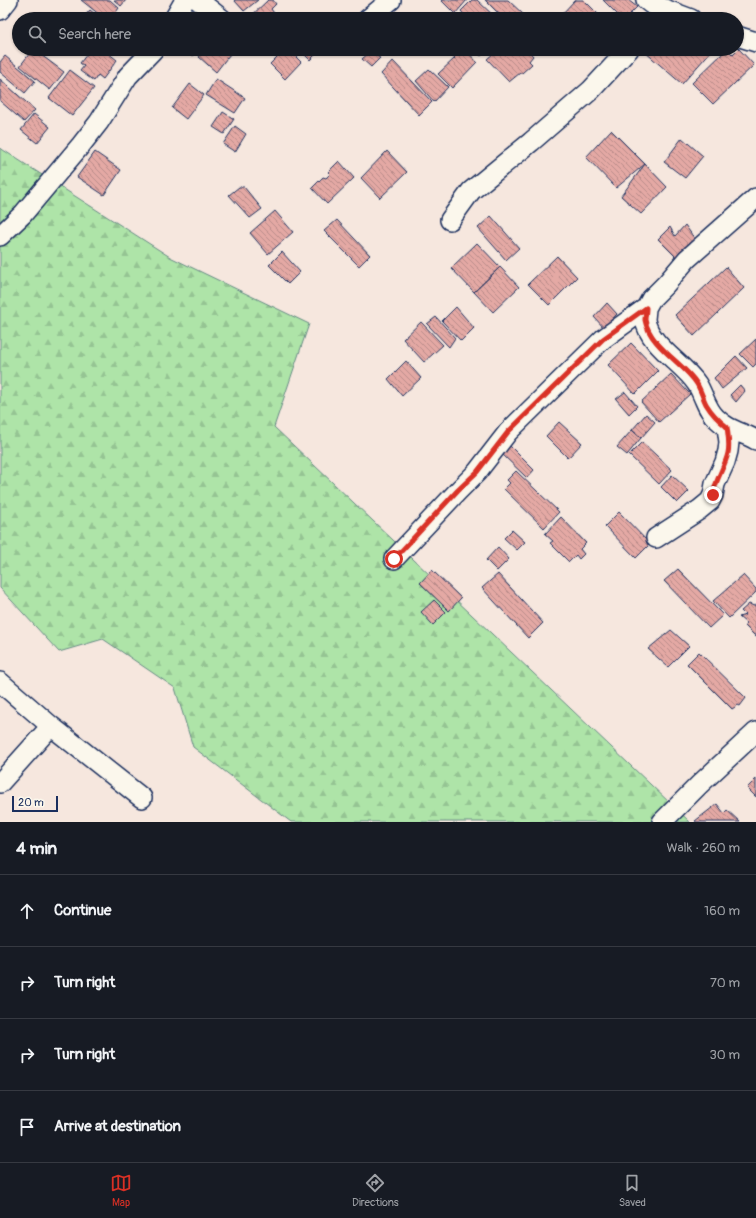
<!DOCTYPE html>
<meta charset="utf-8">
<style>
body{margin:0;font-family:Pangolin,sans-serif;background:#20242c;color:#f1f3f6}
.scale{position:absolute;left:12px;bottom:10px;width:46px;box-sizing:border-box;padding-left:4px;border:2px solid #1b2f5e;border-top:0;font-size:11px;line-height:14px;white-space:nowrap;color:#1b2f5e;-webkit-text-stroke:3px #fbf7ec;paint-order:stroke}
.stop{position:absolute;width:12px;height:12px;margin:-9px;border:3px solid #d93025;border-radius:50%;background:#fff}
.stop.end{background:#d93025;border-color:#fff;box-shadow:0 1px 4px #0008}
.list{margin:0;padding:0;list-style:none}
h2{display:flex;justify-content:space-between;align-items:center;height:52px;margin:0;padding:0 16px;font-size:17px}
h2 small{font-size:13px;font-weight:400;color:#9ea1a6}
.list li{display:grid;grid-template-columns:26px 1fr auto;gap:12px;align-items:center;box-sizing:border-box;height:72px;padding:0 16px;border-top:1px solid #363941}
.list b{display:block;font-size:15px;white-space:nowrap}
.list em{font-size:13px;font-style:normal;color:#9ea1a6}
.icon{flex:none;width:22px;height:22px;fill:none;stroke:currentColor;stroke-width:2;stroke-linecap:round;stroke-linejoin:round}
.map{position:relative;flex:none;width:756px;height:822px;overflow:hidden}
.search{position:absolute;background:#171b24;box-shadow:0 1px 3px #0004;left:12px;right:12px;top:12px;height:44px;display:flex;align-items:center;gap:10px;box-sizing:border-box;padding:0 14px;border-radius:22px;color:#9ea1a6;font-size:15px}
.sheet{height:340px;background:#171b24}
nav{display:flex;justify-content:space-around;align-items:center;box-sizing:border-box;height:56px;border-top:1px solid #363941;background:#171b24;font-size:11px;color:#9ea1a6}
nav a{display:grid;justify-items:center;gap:2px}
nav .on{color:#d93025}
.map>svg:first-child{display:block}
.forest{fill:url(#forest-firs);stroke:#648a83}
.building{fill:url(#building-back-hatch);stroke:#1b2f5e}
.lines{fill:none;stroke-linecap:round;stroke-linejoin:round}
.minor-casing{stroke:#1b2f5e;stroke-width:22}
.minor{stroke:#fbf7ec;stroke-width:19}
.route{stroke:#d93025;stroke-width:5}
</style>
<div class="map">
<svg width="756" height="822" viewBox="0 0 756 822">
<defs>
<pattern id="forest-firs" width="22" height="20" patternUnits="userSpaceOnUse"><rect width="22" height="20" fill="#aee4a8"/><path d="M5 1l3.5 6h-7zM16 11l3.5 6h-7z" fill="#95c493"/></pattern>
<pattern id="building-back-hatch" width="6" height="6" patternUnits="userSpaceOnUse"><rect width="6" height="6" fill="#e4a9a4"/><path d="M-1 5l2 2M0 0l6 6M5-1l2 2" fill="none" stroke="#b88a89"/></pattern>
</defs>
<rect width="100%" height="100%" fill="#f6e7de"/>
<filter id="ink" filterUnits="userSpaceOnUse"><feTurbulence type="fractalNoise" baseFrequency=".025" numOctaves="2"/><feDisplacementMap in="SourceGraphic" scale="8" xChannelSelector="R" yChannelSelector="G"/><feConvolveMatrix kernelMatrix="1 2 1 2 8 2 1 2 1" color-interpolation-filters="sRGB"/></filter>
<g filter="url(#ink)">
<path class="forest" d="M 0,148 L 170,257 L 309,324 L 274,427 L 690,822 L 291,822 L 193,747 L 175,688 L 103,639 L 59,652 L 0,588 Z"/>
<path class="building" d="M 81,0 L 110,0 L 119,8 L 111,19 L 105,19 Z
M 114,0 L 126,0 L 121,6 Z
M 234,0 L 258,0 L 244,11 Z
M 268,0 L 273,0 L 276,4 L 271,9 L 276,16 L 273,19 L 248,19 Z
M 441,0 L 467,0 L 455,14 Z
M 472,0 L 477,0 L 497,19 L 468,19 L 461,11 Z
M 485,0 L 508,0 L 524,15 L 520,19 L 504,19 Z
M 575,0 L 584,0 L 603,19 L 565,19 L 561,15 Z
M 603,0 L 628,0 L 637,7 L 625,19 L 622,19 Z
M 90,10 L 101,19 L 82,19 Z
M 33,49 L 64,72 L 50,90 L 20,66 Z
M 91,49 L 103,49 L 117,60 L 103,79 L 98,75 L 94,81 L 80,71 L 84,66 L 80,63 Z
M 185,49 L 200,49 L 193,56 Z
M 205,49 L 225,49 L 230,54 L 216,72 L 199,57 Z
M 285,49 L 288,49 L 301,62 L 285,79 L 270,64 Z
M 299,49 L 321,49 L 310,60 Z
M 465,49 L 477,62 L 452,88 L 438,74 L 455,58 L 453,56 L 459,50 L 461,52 Z
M 474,49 L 488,49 L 481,56 Z
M 494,49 L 527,49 L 533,56 L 529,61 L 532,64 L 522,73 L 520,73 L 509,82 L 487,59 L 494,53 L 492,50 Z
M 596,49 L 607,49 L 602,54 Z
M 647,49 L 713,49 L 682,84 L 645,52 Z
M 727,49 L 733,55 L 739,49 L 754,65 L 713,104 L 692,83 Z
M 370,52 L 380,58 L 371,67 L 362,59 Z
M 5,56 L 35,81 L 25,93 L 0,72 L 0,62 Z
M 393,61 L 432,102 L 419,115 L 381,74 Z
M 429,69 L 448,87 L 434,102 L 416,81 Z
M 70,70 L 94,88 L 72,116 L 49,98 Z
M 0,79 L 35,110 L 24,122 L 0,101 Z
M 216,79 L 245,98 L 235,113 L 206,95 Z
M 190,84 L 204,95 L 186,119 L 172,108 Z
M 223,112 L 234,119 L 224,134 L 213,127 Z
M 34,114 L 50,127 L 37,143 L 21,130 Z
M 235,126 L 246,134 L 235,152 L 223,144 Z
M 611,130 L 645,164 L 616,188 L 586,157 Z
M 682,138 L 703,156 L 685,178 L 664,162 Z
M 387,151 L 407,172 L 380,198 L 361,178 Z
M 95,152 L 121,170 L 104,195 L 77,177 Z
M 339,161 L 354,178 L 327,204 L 312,188 L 323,177 L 326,178 L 330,174 L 328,172 Z
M 645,164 L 667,187 L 641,214 L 621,196 Z
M 239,187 L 244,187 L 262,209 L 250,218 L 229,195 Z
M 275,211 L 293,232 L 268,254 L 250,233 Z
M 491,216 L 519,248 L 506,260 L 478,228 Z
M 337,220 L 370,255 L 359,266 L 324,231 Z
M 685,225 L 695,239 L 676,257 L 658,239 L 670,227 L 675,236 Z
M 477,243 L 500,267 L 474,292 L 451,268 Z
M 282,252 L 300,272 L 288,284 L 269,265 Z
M 557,256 L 577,277 L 549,305 L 528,284 Z
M 500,267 L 519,287 L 493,312 L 474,292 Z
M 726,267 L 744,288 L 694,336 L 675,315 Z
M 607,303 L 617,314 L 604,328 L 594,317 Z
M 456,307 L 474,328 L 461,341 L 442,321 Z
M 436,317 L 455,338 L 449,347 L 427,324 Z
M 421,322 L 443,345 L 424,362 L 403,339 Z
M 756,339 L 756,364 L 753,367 L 740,354 Z
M 631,343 L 658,371 L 635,394 L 608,365 Z
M 736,356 L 747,368 L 722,389 L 714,378 Z
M 406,361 L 421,378 L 402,396 L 388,379 Z
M 671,374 L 690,394 L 659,422 L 641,402 Z
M 740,385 L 745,391 L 736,402 L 730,395 Z
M 625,392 L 637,406 L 629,414 L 616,399 Z
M 646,414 L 655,422 L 641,438 L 632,430 Z
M 559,422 L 582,443 L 568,458 L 546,436 Z
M 632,430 L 641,438 L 627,455 L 617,447 Z
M 642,442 L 672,470 L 659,484 L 629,455 Z
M 509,445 L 534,470 L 527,478 L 501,453 Z
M 516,471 L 559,512 L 544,528 L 504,489 L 510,483 L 507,480 Z
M 672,475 L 689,491 L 677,503 L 661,487 Z
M 619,512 L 650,544 L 636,558 L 605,526 Z
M 561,517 L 586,543 L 580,549 L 584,554 L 579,559 L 576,555 L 569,562 L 550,543 L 553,541 L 545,534 Z
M 512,530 L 525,542 L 517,550 L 504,538 Z
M 498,547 L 509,559 L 497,571 L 486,560 Z
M 678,569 L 723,615 L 709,628 L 664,581 Z
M 432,570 L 461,598 L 449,611 L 420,583 Z
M 498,574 L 543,623 L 528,638 L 482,588 Z
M 743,575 L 756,589 L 756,592 L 729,618 L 713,601 Z
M 434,600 L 446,612 L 433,625 L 421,612 Z
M 749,604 L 754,606 L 756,605 L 756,637 L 745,626 L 746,623 L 739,617 L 745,615 L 741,611 Z
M 671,630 L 689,646 L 668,667 L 648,649 Z
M 699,652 L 746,698 L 740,706 L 738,705 L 732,709 L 687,664 Z
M 756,779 L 756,797 L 747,788 Z
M 717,804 L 724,813 L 727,810 L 740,822 L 696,822 L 695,821 Z"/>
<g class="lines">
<g class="minor-casing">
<path id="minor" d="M 198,0 L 222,19
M 646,0 L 651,4 L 691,19
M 0,10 L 8,0
M 174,19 L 185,0
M 368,19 L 391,0
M 737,36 L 756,42
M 450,220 L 471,191 L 531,142 L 591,90 L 629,49
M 0,236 L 23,214 L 81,145 L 99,122 L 128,76 L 154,49
M 646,308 C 646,312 645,317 645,320 C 649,345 684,364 697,384 C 704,395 706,409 716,418 C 729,431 742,432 756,440
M 656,538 L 699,510 L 710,501 L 713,495 L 715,484 L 725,462 L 728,451 L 729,442 L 727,427
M 394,559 L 458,491 L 477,472 L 508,432 L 603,339 L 646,308 L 651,299 L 666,284 L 687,259 L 756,198
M 0,682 L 51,726 L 142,798
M 0,783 L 51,726
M 662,822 L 700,784 L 756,732"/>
</g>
<use href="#minor" class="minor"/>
</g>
</g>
<g class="lines" filter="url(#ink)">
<path class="route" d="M 394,559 L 458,490 L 477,472 L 508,432 L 603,339 L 646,308 C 646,312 645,317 645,320 C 650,347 685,364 697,384 C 701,391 703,398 706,404 C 712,414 718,420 727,427 C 728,435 730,444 728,453 C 725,467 715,480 713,495"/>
</g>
</svg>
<div class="scale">20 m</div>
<div class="stop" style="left:394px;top:559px"></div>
<div class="stop end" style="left:713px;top:495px"></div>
<div class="search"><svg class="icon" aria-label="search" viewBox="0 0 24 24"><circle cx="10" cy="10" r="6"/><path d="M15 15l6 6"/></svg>Search here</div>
</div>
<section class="sheet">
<h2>4 min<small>Walk · 260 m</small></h2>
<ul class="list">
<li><svg class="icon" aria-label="ahead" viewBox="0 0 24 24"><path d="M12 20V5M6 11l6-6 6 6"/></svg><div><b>Continue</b></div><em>160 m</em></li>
<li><svg class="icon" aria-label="right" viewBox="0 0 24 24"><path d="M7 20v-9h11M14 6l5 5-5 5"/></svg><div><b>Turn right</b></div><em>70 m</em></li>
<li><svg class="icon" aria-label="right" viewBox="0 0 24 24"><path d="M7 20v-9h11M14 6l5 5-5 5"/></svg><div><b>Turn right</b></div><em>30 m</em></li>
<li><svg class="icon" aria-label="arrive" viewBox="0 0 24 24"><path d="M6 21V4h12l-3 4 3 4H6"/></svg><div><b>Arrive at destination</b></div></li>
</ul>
</section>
<nav>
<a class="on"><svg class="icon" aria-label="map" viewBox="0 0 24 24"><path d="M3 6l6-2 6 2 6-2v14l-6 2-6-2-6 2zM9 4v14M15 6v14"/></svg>Map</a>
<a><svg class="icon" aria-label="directions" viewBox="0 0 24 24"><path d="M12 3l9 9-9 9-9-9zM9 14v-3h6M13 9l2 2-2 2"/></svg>Directions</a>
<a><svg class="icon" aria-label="saved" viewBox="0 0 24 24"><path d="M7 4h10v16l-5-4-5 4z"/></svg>Saved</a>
</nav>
